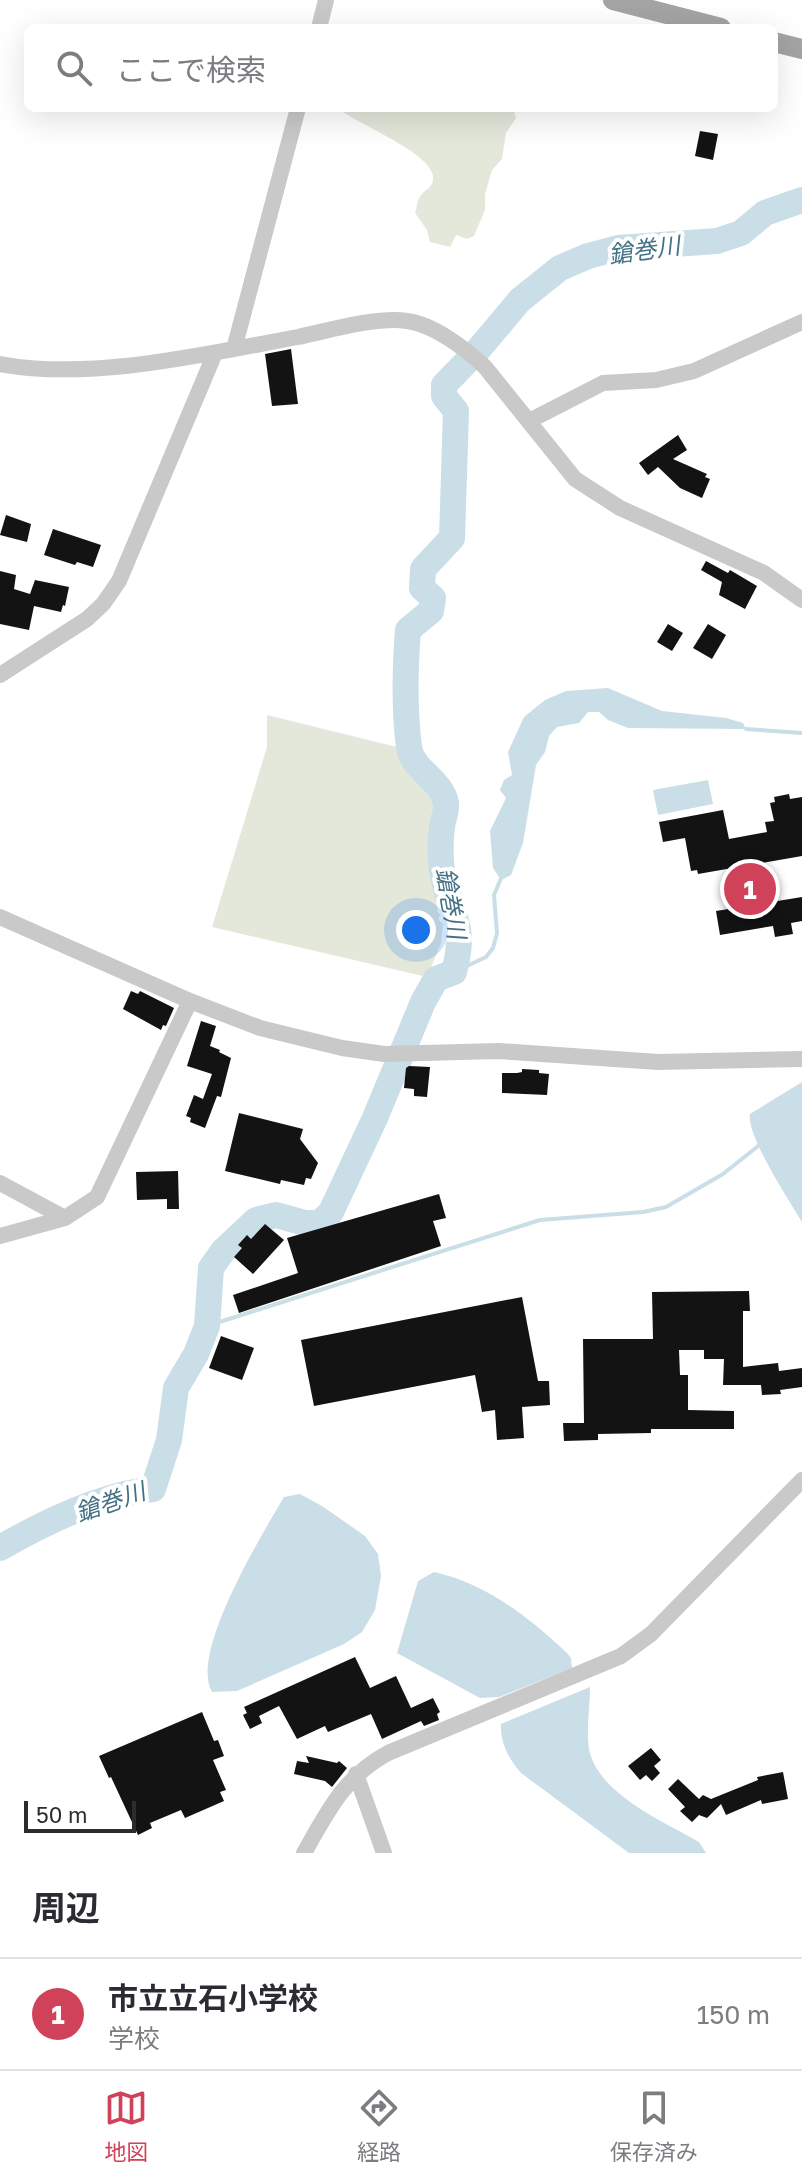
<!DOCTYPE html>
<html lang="ja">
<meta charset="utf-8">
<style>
body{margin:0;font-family:"Golos Text","Noto Sans JP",sans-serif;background:#f2f2f3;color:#2b2b33}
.scale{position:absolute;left:24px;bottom:20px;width:112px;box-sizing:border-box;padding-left:8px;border:4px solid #2c2c2c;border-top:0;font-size:22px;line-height:28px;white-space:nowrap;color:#2c2c2c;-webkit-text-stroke:6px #fff;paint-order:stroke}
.you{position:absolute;left:416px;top:930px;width:28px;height:28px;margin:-20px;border:6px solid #fff;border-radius:50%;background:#1a73e8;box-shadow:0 0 0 12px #1a73e833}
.badge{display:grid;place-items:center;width:52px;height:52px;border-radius:50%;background:#d04259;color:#fff;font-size:26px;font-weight:700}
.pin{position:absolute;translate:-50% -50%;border:4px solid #fff;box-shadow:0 2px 8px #0006}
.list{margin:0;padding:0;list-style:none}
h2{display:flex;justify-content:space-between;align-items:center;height:104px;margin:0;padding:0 32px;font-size:34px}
h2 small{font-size:26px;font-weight:400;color:#7c7c81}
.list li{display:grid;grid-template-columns:52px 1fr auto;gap:24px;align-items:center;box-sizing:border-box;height:112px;padding:0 32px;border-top:2px solid #e1e1e2}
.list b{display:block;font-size:30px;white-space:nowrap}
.list p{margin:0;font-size:26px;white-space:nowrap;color:#7c7c81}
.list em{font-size:26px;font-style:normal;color:#7c7c81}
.icon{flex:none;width:44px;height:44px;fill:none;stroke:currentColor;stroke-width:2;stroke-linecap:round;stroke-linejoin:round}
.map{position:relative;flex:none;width:802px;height:1853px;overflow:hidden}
.search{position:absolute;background:#fff;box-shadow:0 8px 32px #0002;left:24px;right:24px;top:24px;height:88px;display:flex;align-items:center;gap:20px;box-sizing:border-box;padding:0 28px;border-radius:12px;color:#7c7c81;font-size:30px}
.sheet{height:216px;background:#fff}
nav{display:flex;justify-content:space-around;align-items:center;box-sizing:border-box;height:112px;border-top:2px solid #e1e1e2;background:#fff;font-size:22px;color:#7c7c81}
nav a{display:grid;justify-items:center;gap:4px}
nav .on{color:#d04259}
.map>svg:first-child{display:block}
.green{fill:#e4e8db}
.water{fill:#c9dee6}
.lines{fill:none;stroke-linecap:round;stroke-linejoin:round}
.stream{stroke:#c9dee6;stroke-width:4}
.river{stroke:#c9dee6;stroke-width:26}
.building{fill:#131313}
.minor{stroke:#c9c9c9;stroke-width:16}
.major{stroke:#a4a4a4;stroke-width:20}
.labels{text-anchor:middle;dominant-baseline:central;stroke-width:8;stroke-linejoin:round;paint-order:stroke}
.water-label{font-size:24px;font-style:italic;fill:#447185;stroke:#fff}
</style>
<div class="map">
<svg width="802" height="1853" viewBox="0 0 802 1853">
<rect width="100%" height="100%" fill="#fff"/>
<path class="green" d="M 338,108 L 513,108 L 516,118 L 506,133 L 502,159 L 492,170 L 485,194 L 485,210 L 474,236 L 467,239 L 456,235 L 450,247 L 430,242 L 427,230 L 415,213 C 417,208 417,200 421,195 C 427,188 434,187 433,176 C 429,151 356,124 338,108 Z
M 267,715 L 401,748 L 433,792 L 438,810 L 434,848 L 444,912 L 441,943 L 427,977 L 212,927 L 267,747 Z"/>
<path class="water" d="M 608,688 L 662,711 L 726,718 L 743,723 L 746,729 L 628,728 L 608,720 L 599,712 L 588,712 L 579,723 L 557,727 L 549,736 L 545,752 L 536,765 L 523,843 L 511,875 L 501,880 L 493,868 L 490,831 L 506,798 L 500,790 L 504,780 L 512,775 L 508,752 L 524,717 L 545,700 L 566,691 Z
M 708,780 L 713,804 L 658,815 L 653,790 Z
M 802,1082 L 802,1222 C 790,1202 746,1135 750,1114 Z
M 300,1494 L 322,1506 L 365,1536 L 378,1554 L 381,1576 L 375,1610 L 362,1632 L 344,1644 L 237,1691 L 212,1692 C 189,1653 263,1533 284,1497 Z
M 434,1572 C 487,1584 527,1616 566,1652 L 571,1658 L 572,1668 L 499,1697 L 480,1698 L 397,1653 L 418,1581 Z
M 590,1687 C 590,1707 586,1730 589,1749 C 598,1794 663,1821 699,1842 L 706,1853 L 629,1853 L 521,1773 C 509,1760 500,1742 501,1724 Z"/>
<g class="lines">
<path class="stream" d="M 746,729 L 802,733
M 454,972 L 486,957 L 493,948 L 497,933 L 494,895 L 502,876
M 207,1326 L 540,1220 L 643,1212 L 666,1207 L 723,1174 L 762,1143"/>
<path class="river" d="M 0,1548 C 45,1522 101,1495 153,1489 L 169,1440 L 176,1388 L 196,1354 L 207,1326 L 211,1268 L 223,1251 L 256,1220 L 276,1215 L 305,1223 L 320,1223 L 331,1212 L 375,1118 L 423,1002 L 436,979 L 454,972 C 467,924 451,918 443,876 C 440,862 440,841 442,827 C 443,820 447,810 446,803 C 442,780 412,770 409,747 C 404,708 405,668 408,630 L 431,611 L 433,598 L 422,588 L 423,569 L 452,538 L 456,411 L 444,396 L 444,385 L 478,350 L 520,300 L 560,268 L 588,256 L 618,248 L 717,241 L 741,233 L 765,213 L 802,200"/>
</g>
<path class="building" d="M 700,131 L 718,134 L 713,160 L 695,156 Z
M 291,349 L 298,404 L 272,406 L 265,354 Z
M 678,435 L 687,450 L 673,459 L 707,474 L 705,477 L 710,479 L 702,498 L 680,488 L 658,467 L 648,475 L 639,463 Z
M 6,515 L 31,524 L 27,542 L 0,535 Z
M 53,529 L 101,545 L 93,567 L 77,562 L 75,565 L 44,555 Z
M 706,561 L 728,573 L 730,570 L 757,586 L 745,609 L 719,595 L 722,582 L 701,570 Z
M 0,571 L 16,575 L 14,589 L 30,594 L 35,580 L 69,587 L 65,606 L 63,605 L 61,612 L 34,606 L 29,630 L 0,624 Z
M 668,624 L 683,633 L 672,651 L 657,642 Z
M 708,624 L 726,635 L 712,659 L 693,648 Z
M 789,794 L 790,799 L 802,797 L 802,856 L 698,874 L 697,870 L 691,871 L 685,838 L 663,842 L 659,822 L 723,810 L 729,839 L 767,832 L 765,822 L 774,821 L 770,803 L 775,802 L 774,797 Z
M 802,897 L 802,921 L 791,923 L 793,934 L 775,937 L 773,926 L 720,935 L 716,911 Z
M 131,991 L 138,994 L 140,991 L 174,1008 L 166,1026 L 163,1025 L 161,1030 L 123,1009 Z
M 201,1021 L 216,1026 L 210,1046 L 220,1050 L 219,1052 L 231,1058 L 221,1097 L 217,1096 L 205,1128 L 190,1122 L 191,1118 L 186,1116 L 194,1095 L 203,1099 L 212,1074 L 187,1066 Z
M 409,1066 L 430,1067 L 427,1097 L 414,1096 L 414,1089 L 404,1088 L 406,1068 Z
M 522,1069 L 539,1070 L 539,1073 L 549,1074 L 547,1095 L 502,1093 L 502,1073 L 517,1073 L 522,1072 Z
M 239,1113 L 303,1129 L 300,1139 L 318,1163 L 311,1179 L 306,1178 L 304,1185 L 281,1180 L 280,1184 L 225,1171 Z
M 178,1171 L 179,1209 L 167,1209 L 167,1199 L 137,1200 L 136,1172 Z
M 439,1194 L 446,1218 L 433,1221 L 441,1246 L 239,1313 L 233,1295 L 298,1273 L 287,1238 Z
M 265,1224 L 284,1240 L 253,1274 L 234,1257 L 242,1248 L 238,1245 L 247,1235 L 251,1239 Z
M 749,1291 L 750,1311 L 743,1311 L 743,1367 L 778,1363 L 779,1371 L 802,1368 L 802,1387 L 780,1390 L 781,1394 L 762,1395 L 761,1385 L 723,1385 L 724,1359 L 704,1359 L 704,1350 L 679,1350 L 680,1375 L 688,1375 L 688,1410 L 734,1411 L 734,1429 L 651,1429 L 651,1433 L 598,1434 L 598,1440 L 564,1441 L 563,1423 L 584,1423 L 583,1339 L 653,1339 L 652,1292 Z
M 522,1297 L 538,1381 L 549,1381 L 550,1405 L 522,1407 L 524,1438 L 497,1440 L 495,1410 L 482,1412 L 475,1375 L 314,1406 L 301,1340 Z
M 221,1336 L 254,1348 L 242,1380 L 209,1368 Z
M 355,1657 L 370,1688 L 396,1676 L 411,1708 L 433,1698 L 440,1712 L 437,1714 L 439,1720 L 424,1726 L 421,1721 L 382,1739 L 371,1714 L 328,1732 L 325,1726 L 297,1739 L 279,1706 L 259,1716 L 262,1723 L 250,1729 L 243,1715 L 247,1713 L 244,1707 Z
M 202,1712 L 214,1741 L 218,1740 L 224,1756 L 213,1760 L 226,1790 L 220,1792 L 224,1801 L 185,1818 L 181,1810 L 150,1823 L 152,1828 L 138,1835 L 111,1777 L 109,1778 L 99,1756 Z
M 651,1748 L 661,1760 L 654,1766 L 660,1773 L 652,1781 L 646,1775 L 640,1780 L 628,1766 Z
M 306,1756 L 337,1763 L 339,1761 L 347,1768 L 332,1787 L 325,1781 L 294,1774 L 297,1761 L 309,1763 Z
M 783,1772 L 788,1799 L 762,1804 L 761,1800 L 726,1815 L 721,1804 L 707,1818 L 699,1815 L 692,1822 L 680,1811 L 685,1807 L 668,1789 L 678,1779 L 699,1799 L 703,1795 L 711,1799 L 758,1780 L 757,1777 Z"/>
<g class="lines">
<path class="minor" d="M 319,28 L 326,0
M 234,349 L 298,108
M 0,364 C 93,381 205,354 298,337 C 327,331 378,316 407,321 C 433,324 466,349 485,367 L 575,479 L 620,508 L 764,573 L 802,600
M 529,421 L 603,383 L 656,380 L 694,371 L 802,322
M 0,675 L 87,619 L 103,604 L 119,581 L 215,353
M 0,917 L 190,1001 L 260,1028 L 342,1048 L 384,1054 L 499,1051 L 658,1062 L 802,1059
M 0,1183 L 65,1218
M 0,1236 L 65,1218 L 97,1197 L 190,1001
M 356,1774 L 384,1853
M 304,1853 C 328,1811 344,1777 388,1753 L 621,1656 L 651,1634 L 802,1480"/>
<path class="major" d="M 613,0 L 721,28
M 774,42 L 802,49"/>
</g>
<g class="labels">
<g class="water-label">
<text transform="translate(644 249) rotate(-8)">鎗巻川</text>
<text transform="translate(452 903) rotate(80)">鎗巻川</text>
<text transform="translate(110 1501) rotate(-19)">鎗巻川</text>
</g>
</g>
</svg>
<div class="scale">50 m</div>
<div class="you"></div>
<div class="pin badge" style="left:750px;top:889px">1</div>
<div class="search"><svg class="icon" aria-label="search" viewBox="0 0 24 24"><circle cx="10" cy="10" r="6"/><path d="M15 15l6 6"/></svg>ここで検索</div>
</div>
<section class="sheet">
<h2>周辺<small></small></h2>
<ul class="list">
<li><span class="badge">1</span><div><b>市立立石小学校</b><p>学校</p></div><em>150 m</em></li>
</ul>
</section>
<nav>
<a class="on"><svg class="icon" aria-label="map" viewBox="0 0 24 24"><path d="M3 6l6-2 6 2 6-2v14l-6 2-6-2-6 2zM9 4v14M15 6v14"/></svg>地図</a>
<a><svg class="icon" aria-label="directions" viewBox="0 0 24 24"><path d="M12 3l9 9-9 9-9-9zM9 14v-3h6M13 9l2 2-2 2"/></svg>経路</a>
<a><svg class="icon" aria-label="saved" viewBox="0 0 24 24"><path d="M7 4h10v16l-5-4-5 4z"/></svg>保存済み</a>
</nav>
